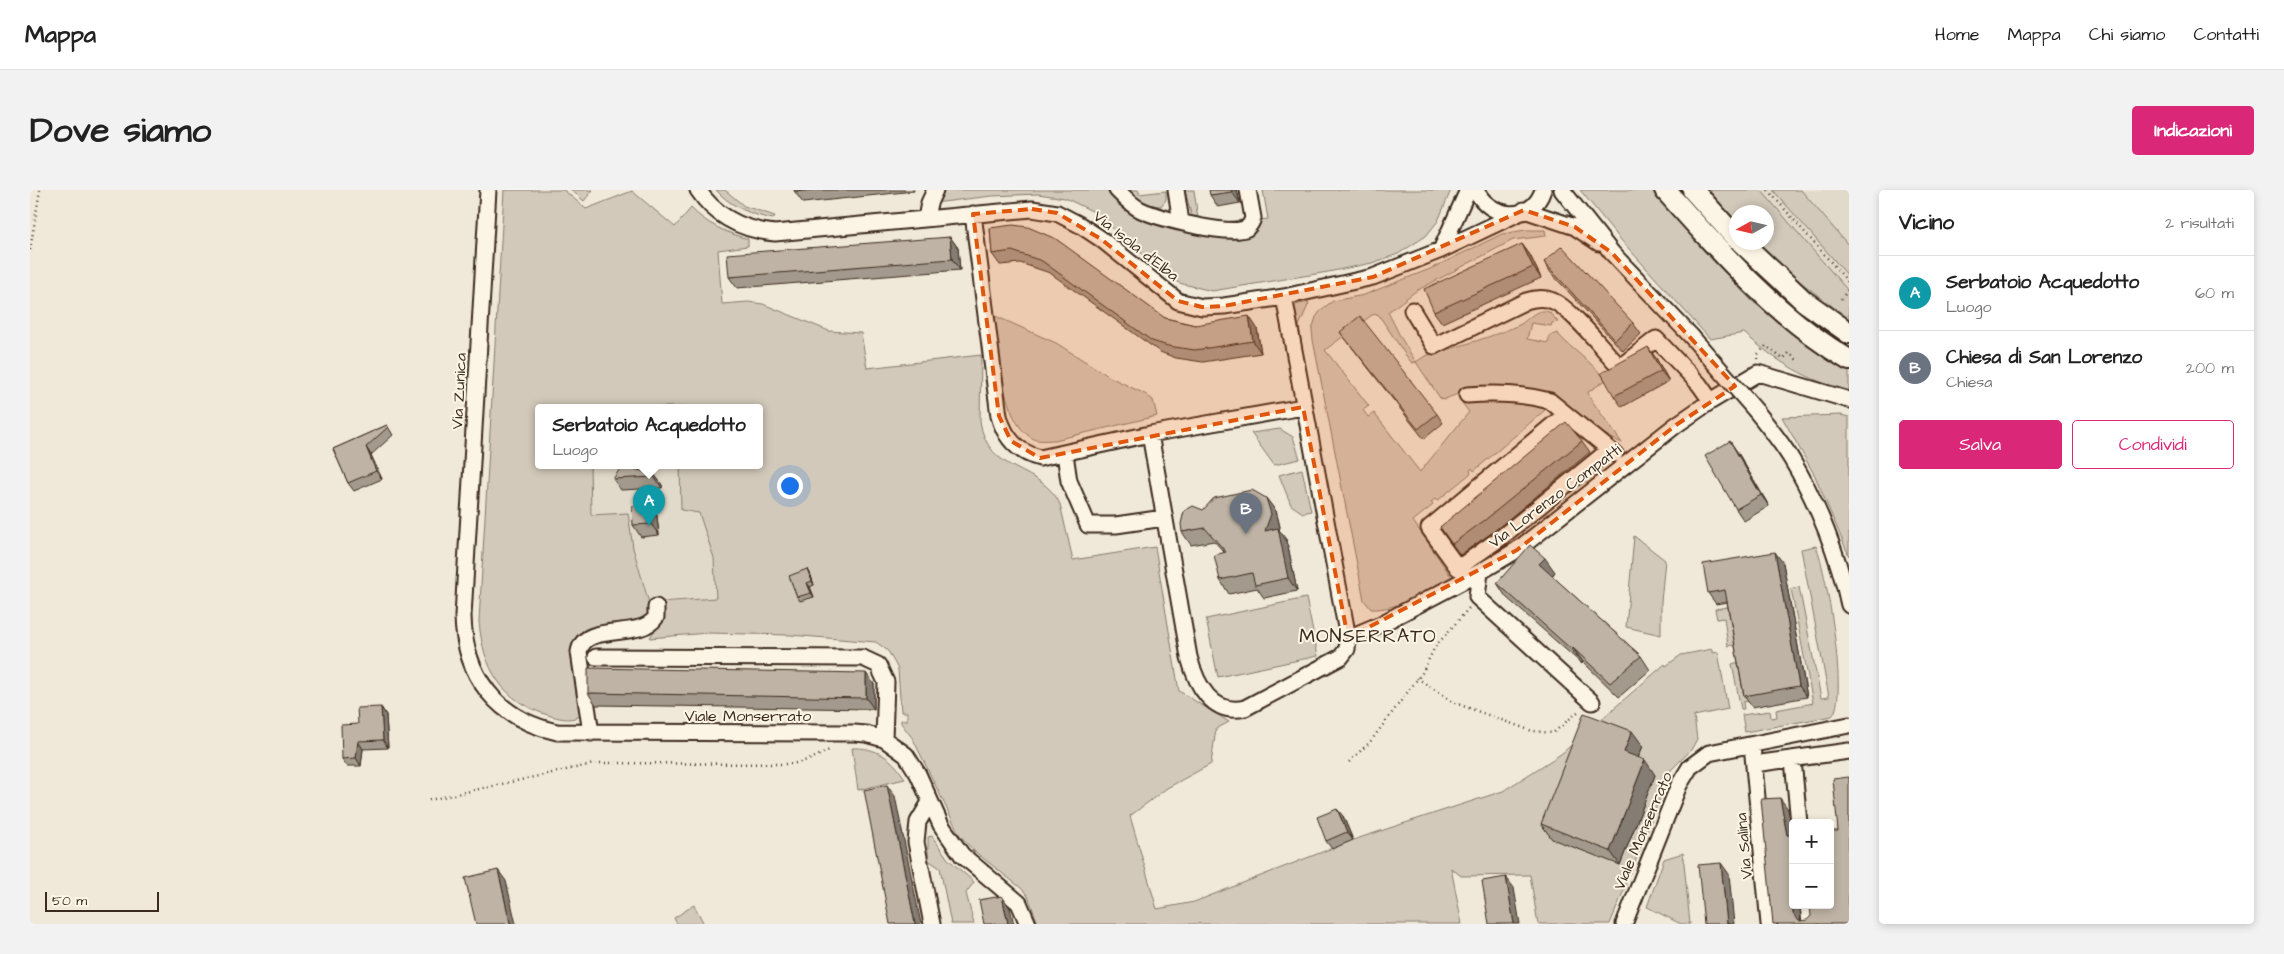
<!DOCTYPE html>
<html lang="it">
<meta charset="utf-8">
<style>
body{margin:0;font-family:"Architects Daughter",sans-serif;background:#f2f2f2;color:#222}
.controls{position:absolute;right:15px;bottom:15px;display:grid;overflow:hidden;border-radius:5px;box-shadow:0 2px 8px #0003}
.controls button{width:45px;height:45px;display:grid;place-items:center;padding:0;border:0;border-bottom:1px solid #e0e0e0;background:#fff;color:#222;font:25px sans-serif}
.compass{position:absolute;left:1699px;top:15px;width:45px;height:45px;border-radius:50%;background:#fff;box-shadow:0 2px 8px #0003;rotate:262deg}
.scale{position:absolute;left:15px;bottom:12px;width:114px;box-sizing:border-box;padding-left:5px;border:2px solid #3b2a1e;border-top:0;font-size:14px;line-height:18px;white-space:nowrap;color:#3b2a1e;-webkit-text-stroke:4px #fcf5e5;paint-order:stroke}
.you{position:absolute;left:759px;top:295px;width:18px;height:18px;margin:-12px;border:4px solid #fff;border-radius:50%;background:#1a73e8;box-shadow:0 0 0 8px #1a73e833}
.badge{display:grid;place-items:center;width:32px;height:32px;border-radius:50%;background:#db2777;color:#fff;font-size:16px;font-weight:700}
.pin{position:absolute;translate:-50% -41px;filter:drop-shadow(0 1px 2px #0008)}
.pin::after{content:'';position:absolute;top:26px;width:18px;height:15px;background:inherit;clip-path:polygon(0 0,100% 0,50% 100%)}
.popup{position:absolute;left:505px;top:214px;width:228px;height:65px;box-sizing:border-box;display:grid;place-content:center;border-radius:5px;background:#fff;filter:drop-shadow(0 1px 4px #0005);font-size:16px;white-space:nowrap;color:#767676}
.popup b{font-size:19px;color:#222}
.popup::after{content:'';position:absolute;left:50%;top:100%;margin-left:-10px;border:10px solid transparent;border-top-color:#fff}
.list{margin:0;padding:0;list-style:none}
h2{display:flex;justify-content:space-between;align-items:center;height:65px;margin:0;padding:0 20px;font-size:21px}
h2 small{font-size:16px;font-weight:400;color:#767676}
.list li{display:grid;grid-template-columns:32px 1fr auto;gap:15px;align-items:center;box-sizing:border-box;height:75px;padding:0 20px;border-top:1px solid #e0e0e0}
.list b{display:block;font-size:19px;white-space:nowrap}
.list p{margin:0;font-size:16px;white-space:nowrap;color:#767676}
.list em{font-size:16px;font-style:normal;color:#767676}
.actions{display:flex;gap:10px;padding:15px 20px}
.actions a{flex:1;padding:11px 0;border:1px solid #db2777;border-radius:5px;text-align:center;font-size:18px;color:#db2777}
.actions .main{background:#db2777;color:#fff}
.map{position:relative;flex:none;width:1819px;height:734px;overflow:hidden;border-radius:5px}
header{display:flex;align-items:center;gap:30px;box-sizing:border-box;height:70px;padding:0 25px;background:#fff;border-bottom:1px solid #e0e0e0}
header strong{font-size:24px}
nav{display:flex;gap:28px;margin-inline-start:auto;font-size:18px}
.intro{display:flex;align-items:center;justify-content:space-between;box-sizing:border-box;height:120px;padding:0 30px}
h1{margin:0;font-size:35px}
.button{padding:12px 22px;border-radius:5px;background:#db2777;color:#fff;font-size:18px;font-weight:700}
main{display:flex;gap:30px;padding:0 30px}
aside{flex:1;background:#fff;border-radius:5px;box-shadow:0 2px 8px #0003}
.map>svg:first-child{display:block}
.built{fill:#e1d9c9}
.green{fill:#d2c9ba;stroke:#867a6c}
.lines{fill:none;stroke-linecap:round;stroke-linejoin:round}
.minor-casing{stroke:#3b2a1e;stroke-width:19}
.major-casing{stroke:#3b2a1e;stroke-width:24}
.path{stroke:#3b2a1e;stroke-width:2.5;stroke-dasharray:1 4;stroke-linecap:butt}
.minor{stroke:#fcf5e5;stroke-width:15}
.major{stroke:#fcf5e5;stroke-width:20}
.minor-bridge-casing{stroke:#3b2a1e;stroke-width:19;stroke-linecap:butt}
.minor-bridge{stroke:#fcf5e5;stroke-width:15}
.wall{fill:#a39a8d;stroke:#3b2a1e}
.shaded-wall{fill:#857d73;stroke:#3b2a1e}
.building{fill:#beb3a4;stroke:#3b2a1e}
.marked{fill:#df570d;fill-opacity:0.2;stroke:#df570d;stroke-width:4;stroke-dasharray:10 6;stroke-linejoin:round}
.labels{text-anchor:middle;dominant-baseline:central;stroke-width:4;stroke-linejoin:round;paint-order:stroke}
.street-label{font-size:16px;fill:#3b2a1e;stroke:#fcf5e5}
.quarter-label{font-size:19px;letter-spacing:1px;fill:#3b2a1e;stroke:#fcf5e5}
</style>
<header>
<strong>Mappa</strong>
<nav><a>Home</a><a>Mappa</a><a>Chi siamo</a><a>Contatti</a></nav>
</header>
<div class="intro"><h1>Dove siamo</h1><a class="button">Indicazioni</a></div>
<main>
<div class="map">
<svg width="1819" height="734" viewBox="0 0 1819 734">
<rect width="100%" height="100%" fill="#f0e9d9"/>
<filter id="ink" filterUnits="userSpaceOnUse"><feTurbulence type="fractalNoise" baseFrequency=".02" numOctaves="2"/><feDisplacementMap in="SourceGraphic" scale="10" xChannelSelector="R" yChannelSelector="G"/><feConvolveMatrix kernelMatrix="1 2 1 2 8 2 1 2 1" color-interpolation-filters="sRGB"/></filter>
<g filter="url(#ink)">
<path class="built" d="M 1678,0 L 1819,0 L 1819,129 L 1799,116 L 1728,53 L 1736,52 L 1736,22 L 1706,22 L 1706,30 Z
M 560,275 L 650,275 L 651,320 L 669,323 L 684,368 L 686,408 L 619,411 L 603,358 L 598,323 L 561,325 Z"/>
<path class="green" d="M 474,0 L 534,0 L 556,19 L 602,1 L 645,37 L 661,18 C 676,34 697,43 718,49 L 718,56 L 688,60 L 692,114 L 718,112 L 733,114 L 799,141 L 831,143 L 837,178 L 951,165 L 950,231 C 958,286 1011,274 1030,314 L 1043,370 L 1125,357 L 1149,501 L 1199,532 L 1186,539 L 1181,574 L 1137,598 L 1100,626 L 1127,719 L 1164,712 L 1323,650 L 1473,601 L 1531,564 L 1635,474 L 1636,476 L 1651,465 L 1682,459 L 1682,463 L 1688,462 L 1698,519 L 1664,526 L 1667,549 L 1661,560 L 1641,580 L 1601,682 L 1594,687 L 1596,695 L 1580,734 L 1508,734 L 1500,685 L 1431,686 L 1421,678 L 1432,734 L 1008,734 L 998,706 L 991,698 L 944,661 L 929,644 L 883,549 L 871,533 L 871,530 L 877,530 L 877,522 L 871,522 L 868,479 L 858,461 L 846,452 L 760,445 L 677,443 L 620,448 L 629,431 L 629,412 L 686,408 L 684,368 L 669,323 L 651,320 L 650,275 L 729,275 L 729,217 L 509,217 L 509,275 L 560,275 L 561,325 L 598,323 L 603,358 L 621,420 L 617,430 L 549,448 L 553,523 C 543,532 533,529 521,526 C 472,512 453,479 449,431 Z
M 541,0 L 563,0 L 554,11 Z
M 686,0 L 695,0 L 714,16 L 745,26 L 743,29 C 722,25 701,17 686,0 Z
M 908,0 L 1079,0 L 1096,17 L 1111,28 L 1213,47 L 1228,36 L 1229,30 L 1238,29 L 1233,0 L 1421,0 L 1408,31 L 1396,46 L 1368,64 L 1342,73 L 1298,82 L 1182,101 L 1149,93 L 1132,81 L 1064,22 L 1035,8 L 1008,4 L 962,6 L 904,13 Z
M 1095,0 L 1109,0 L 1109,4 L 1136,1 L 1136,10 L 1131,16 C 1115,15 1106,11 1095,0 Z
M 1155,0 L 1164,0 L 1168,29 L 1182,33 L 1213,30 L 1212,34 L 1186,35 L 1162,28 Z
M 1550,0 L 1622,0 L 1674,61 L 1722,111 L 1800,171 L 1819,182 L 1819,202 C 1776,189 1748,173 1714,143 L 1680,149 L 1590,49 Z
M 1678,0 L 1731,0 L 1819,102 L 1819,129 L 1751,77 L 1728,53 L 1736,52 L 1736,22 L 1706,22 L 1706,30 Z
M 1743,0 L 1771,0 L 1819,56 L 1819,87 Z
M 1495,40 L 1515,40 L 1516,46 L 1483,50 L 1386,101 L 1358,122 L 1371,148 L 1386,172 L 1395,166 C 1427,157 1459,148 1489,135 C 1499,130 1506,117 1519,122 L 1528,132 L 1522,133 L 1521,136 L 1501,133 L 1497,149 L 1518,153 L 1520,146 L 1527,143 C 1543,161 1560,170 1576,190 L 1558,202 L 1560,208 L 1592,253 C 1564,242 1548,219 1523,207 C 1491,205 1442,193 1414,210 L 1410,208 L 1386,172 L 1382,173 L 1377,167 L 1348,124 L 1342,125 L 1295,160 L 1339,216 L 1333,220 L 1338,227 L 1344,223 L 1390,282 L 1439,222 L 1432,213 L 1445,209 L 1509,215 L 1515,220 L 1444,281 L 1442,278 L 1440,280 L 1441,283 L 1407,311 L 1405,309 L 1401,312 L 1403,315 L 1383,331 L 1423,389 C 1401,399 1366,421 1341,419 L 1334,410 L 1283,150 L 1282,140 L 1286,127 L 1292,119 L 1303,111 L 1334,105 L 1400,79 L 1472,44 Z
M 1278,112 L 1279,113 L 1269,136 L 1275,177 L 1274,179 L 1261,116 Z
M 963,125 L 1026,153 L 1080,187 L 1115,204 L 1123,210 L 1127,226 L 1025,250 C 1017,250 1009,252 1002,248 C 971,231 968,157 963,125 Z
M 1811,225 L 1819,227 L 1819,366 L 1785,286 L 1752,227 Z
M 1250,239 L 1263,247 L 1270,269 L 1244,275 L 1221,243 Z
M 1272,279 L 1281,321 L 1273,323 L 1261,315 L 1249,285 Z
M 1604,346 L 1635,370 L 1631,412 L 1631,445 L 1596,437 Z
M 1786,356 C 1797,384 1819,511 1802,526 L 1715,542 L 1712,525 L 1740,521 L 1741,528 L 1747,527 L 1746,520 L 1783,513 L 1761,399 L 1769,397 L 1791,508 L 1799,507 L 1771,359 Z
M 1276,408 L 1288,466 L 1188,487 L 1176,429 Z
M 1704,416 L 1710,454 L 1698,456 L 1694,428 L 1687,429 L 1685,419 Z
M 1713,471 L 1720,511 L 1713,512 L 1714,519 L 1711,519 L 1702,474 Z
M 822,558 C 846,557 863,568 875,589 L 828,600 Z
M 902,646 L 918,669 L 944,692 L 936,703 L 944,734 L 921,734 L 910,678 L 898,670 L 898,647 Z
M 1653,663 L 1660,734 L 1651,734 L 1617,717 L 1634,669 Z
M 664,715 L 674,734 L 647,734 L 644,728 Z"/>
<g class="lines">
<g class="minor-casing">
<path id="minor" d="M 458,0 L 433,426 C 434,486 467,529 527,542 L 824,543 L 836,544 L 854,549 L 876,565 L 888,584 L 911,635 L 932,665 L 989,713 L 998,734
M 668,0 C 686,27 713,40 745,43 L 1002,19 L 1027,23 L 1050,35 L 1071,49 L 1148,111 L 1172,117 L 1194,116 L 1254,107 L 1343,87 L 1411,60 L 1489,23
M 1087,0 C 1094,7 1102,16 1111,20 C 1129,28 1200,47 1217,38 C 1220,35 1222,32 1223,28 L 1218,0
M 1146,0 L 1151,32
M 1446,0 C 1459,29 1502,34 1513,0
M 1532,0 L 1582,63 L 1661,146
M 1494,20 L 1545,37 L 1569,53
M 943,24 L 969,226 C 975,248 987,262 1010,268 L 1120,244 L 1273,217
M 896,28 L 899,13 L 905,0
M 1411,60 L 1438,0
M 1254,107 L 1318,448 L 1351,434 L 1450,382 L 1487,360 L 1646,235 L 1681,211 L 1728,183 L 1819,210
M 1382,120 L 1404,156 L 1496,111 C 1505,108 1514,107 1523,111 C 1541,118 1574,161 1590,177 L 1626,149 L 1669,194 L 1681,211
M 1437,205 C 1463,203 1494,204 1520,211 L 1585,264
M 1726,221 C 1739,237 1752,253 1762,270 C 1787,312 1809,367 1819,415
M 1536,224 L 1399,338 L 1428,378 L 1469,349 L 1579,260
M 1120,244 L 1159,467 C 1166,494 1182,526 1215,518 L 1311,467 L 1317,459 L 1318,448
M 1035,264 L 1039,291 L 1058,335 L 1086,335 L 1134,328
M 1450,382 L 1447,407 L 1562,512
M 566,467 L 833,468 L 848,475 L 856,492 L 854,549
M 561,543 L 549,462 C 554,431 611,451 626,427 L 626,417
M 1722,555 L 1739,734
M 1763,570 L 1769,633
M 1724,574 L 1819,561
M 900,612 L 888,632 L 886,652 L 902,734
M 1778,715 L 1780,734
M 1594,734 L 1649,595 L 1660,577 L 1679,563 L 1819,535"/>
</g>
<g class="major-casing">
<path id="major" d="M 1635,0 C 1690,62 1747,127 1819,170
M 1663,0 L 1706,48
M 1711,52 L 1774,111 L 1819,143"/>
</g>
<path class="path" d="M 1738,0 L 1819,93
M 0,60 L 10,0
M 1811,109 L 1819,99
M 1728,169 L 1728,164 L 1736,156 L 1753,169 L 1759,163 L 1767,170
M 1387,488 L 1425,513 L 1502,541 L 1523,543 L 1550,520
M 1319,572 L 1340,552 L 1392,483 L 1405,457 L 1439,418
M 399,610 L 568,573 L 762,574 L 781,569 L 801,559"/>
<use href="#minor" class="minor"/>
<use href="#major" class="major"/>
<g class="minor-bridge-casing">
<path id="minor-bridge" d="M 1661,146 L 1726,221"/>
</g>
<use href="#minor-bridge" class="minor-bridge"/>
</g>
<path class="wall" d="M 764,0 L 884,0 L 884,1 L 773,13 L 765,2 Z
M 1207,0 L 1210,13 L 1188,17 L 1180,5 Z
M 960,38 L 1135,128 L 1165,135 L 1227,138 L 1231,163 L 1173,172 L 1146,168 L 1130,162 L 1020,83 L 990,73 L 970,75 L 962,64 Z
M 920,47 L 928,58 L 930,80 L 707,98 L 699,87 Z
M 1492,54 L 1500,65 L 1511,88 L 1412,133 L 1404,122 Z
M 1514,72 L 1603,133 L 1611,144 L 1593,161 L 1521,83 Z
M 1310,142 L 1407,224 L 1413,233 L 1394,249 L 1317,151 Z
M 1626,168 L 1639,191 L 1592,217 L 1584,206 Z
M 357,235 L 363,245 L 341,265 L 352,289 L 324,301 L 318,293 L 303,259 Z
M 1552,251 L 1560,262 L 1463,342 L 1430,365 L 1410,337 Z
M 1708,263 L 1739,316 L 1714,331 L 1706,319 Z
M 624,284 L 632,295 L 632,298 L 591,300 L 583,289 Z
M 619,314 L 627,326 L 629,345 L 611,347 L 603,335 Z
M 1246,321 L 1250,337 L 1249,340 L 1257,351 L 1267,401 L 1234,408 L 1227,398 L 1199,404 L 1190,390 L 1194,362 L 1184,351 L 1161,355 L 1152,342 Z
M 1753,373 L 1777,507 L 1722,517 L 1714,506 L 1697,412 L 1686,414 L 1678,403 Z
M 1525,382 L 1522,386 L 1611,466 L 1620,480 L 1589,507 L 1553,472 L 1552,474 L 1476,407 L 1467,393 Z
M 780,383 L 784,395 L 780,397 L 784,407 L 770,411 L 767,407 Z
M 844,494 L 844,519 L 566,515 L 558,503 Z
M 351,517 L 356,525 L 358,558 L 333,559 L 331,576 L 317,576 L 312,569 L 328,534 Z
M 1613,556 L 1608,568 L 1625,585 L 1590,675 L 1522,649 L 1511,634 Z
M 1313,626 L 1323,650 L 1302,659 L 1296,651 Z"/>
<path class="shaded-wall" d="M 1201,0 L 1207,0 L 1210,13 L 1202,2 Z
M 920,47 L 928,58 L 930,80 L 922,69 Z
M 1492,54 L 1500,65 L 1511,88 L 1503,77 Z
M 1219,126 L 1227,138 L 1231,163 L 1223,151 Z
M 1618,157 L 1626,168 L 1639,191 L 1631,181 Z
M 1700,251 L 1708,263 L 1739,316 L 1731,305 Z
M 336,257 L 341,265 L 352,289 L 346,281 Z
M 624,284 L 632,295 L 632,298 L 624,287 Z
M 1236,308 L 1246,321 L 1250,337 L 1249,340 L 1257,351 L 1267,401 L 1258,388 L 1235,341 Z
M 619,314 L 627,326 L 629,345 L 621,334 Z
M 1745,362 L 1753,373 L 1777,507 L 1769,496 Z
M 1515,368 L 1525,382 L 1519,389 L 1509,374 Z
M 777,379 L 780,383 L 784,395 L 782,391 Z
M 777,393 L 780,397 L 784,407 L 781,403 Z
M 1543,458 L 1553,472 L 1552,474 L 1542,460 Z
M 836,483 L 844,494 L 844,519 L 836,508 Z
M 351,517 L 356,525 L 358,558 L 353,550 Z
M 1602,541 L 1613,556 L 1604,577 L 1594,562 Z
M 328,551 L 333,559 L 331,576 L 326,568 Z
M 1615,570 L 1625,585 L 1590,675 L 1580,661 Z
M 857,595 L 865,606 L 891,734 L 885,734 Z
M 1750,608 L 1758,619 L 1763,643 L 1763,653 L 1757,645 Z
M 1307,619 L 1313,626 L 1323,650 L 1317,642 Z
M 1691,673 L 1699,684 L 1704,734 L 1697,734 Z
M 468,680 L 476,691 L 486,734 L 481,734 L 480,733 Z
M 1476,687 L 1484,698 L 1490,734 L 1484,734 Z
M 1761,700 L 1763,702 L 1763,715 L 1770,715 L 1771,734 L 1763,724 Z
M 972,706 L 980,718 L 984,734 L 978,734 Z"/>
<path class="building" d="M 764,0 L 782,0 L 765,2 Z
M 1179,0 L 1201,0 L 1202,2 L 1180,5 Z
M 983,35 L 998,37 L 1026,49 L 1135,128 L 1165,135 L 1219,126 L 1223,151 L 1165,160 L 1138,156 L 1122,151 L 1012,71 L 982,61 L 962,64 L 960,38 Z
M 920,47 L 922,69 L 699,87 L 697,64 Z
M 1492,54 L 1503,77 L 1404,122 L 1394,99 Z
M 1532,56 L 1603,133 L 1585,150 L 1514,72 Z
M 1330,126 L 1407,224 L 1388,239 L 1310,142 Z
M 1618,157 L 1631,181 L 1584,206 L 1571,183 Z
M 1536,232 L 1552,251 L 1455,330 L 1422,354 L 1410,337 Z
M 357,235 L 358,237 L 336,257 L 346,281 L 318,293 L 303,259 Z
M 1700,251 L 1731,305 L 1706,319 L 1675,266 Z
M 592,276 L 624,284 L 624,287 L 583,289 Z
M 1222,300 L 1236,308 L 1241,324 L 1235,341 L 1248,338 L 1258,388 L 1225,395 L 1222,383 L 1190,390 L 1184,365 L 1196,362 L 1175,338 L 1152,342 L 1151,334 L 1154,321 L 1163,316 L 1173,320 L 1184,308 Z
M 619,314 L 621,334 L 603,335 L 602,316 Z
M 1500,355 L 1515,368 L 1509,374 L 1611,466 L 1580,493 L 1543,458 L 1542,460 L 1467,393 Z
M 1745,362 L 1769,496 L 1714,506 L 1695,400 L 1678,403 L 1673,374 Z
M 777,379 L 782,391 L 777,393 L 781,403 L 767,407 L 759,386 Z
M 558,478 L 836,483 L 836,508 L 558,503 Z
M 351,517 L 353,550 L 328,551 L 326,568 L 312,569 L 311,535 L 328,534 L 327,518 Z
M 1554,523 L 1602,541 L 1594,562 L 1615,570 L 1580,661 L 1511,634 Z
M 1819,587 L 1819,734 L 1743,734 L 1731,609 L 1750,608 L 1757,645 L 1763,645 L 1763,699 L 1761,700 L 1763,724 L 1769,731 L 1777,730 L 1781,726 L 1780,715 L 1800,715 L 1800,641 L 1808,641 L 1803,589 Z
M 857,595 L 885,734 L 860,734 L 834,600 Z
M 1307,619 L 1317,642 L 1296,651 L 1287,627 Z
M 1691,673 L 1697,734 L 1674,734 L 1668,675 Z
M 468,680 L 480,733 L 475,734 L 446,734 L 435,688 Z
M 1476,687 L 1484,734 L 1459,734 L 1452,691 Z
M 972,706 L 978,734 L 954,734 L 949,710 Z"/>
</g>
<path class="marked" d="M 1002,19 L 1027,23 L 1071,49 L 1148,111 L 1172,117 L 1194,116 L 1343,87 L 1494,20 L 1545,37 L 1582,63 L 1705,196 L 1646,235 L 1487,360 L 1318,448 L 1273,217 L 1010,268 L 981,251 L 969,226 L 943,24 Z"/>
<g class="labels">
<g class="street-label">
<text transform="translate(1106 56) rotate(38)">Via Isola d'Elba</text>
<text transform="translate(429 201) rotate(-87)">Via Zunica</text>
<text transform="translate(1525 306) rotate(-37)">Via Lorenzo Compatti</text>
<text x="718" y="526">Viale Monserrato</text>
<text transform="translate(1613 641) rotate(-67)">Viale Monserrato</text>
<text transform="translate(1714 656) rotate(-95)">Via Salina</text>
</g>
<g class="quarter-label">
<text x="1338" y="446">MONSERRATO</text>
</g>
</g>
</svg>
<div class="controls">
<button>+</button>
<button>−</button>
</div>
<svg class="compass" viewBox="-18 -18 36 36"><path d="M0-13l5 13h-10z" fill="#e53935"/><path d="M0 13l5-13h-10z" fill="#767676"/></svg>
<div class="scale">50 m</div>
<div class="you"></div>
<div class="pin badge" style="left:619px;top:336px;background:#0f9aa8">A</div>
<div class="popup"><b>Serbatoio Acquedotto</b>Luogo</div>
<div class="pin badge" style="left:1216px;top:344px;background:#6b7280">B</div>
</div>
<aside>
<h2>Vicino<small>2 risultati</small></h2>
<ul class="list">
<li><span class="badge" style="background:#0f9aa8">A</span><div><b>Serbatoio Acquedotto</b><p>Luogo</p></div><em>60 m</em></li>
<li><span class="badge" style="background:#6b7280">B</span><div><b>Chiesa di San Lorenzo</b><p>Chiesa</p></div><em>200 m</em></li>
</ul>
<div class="actions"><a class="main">Salva</a><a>Condividi</a></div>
</aside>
</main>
